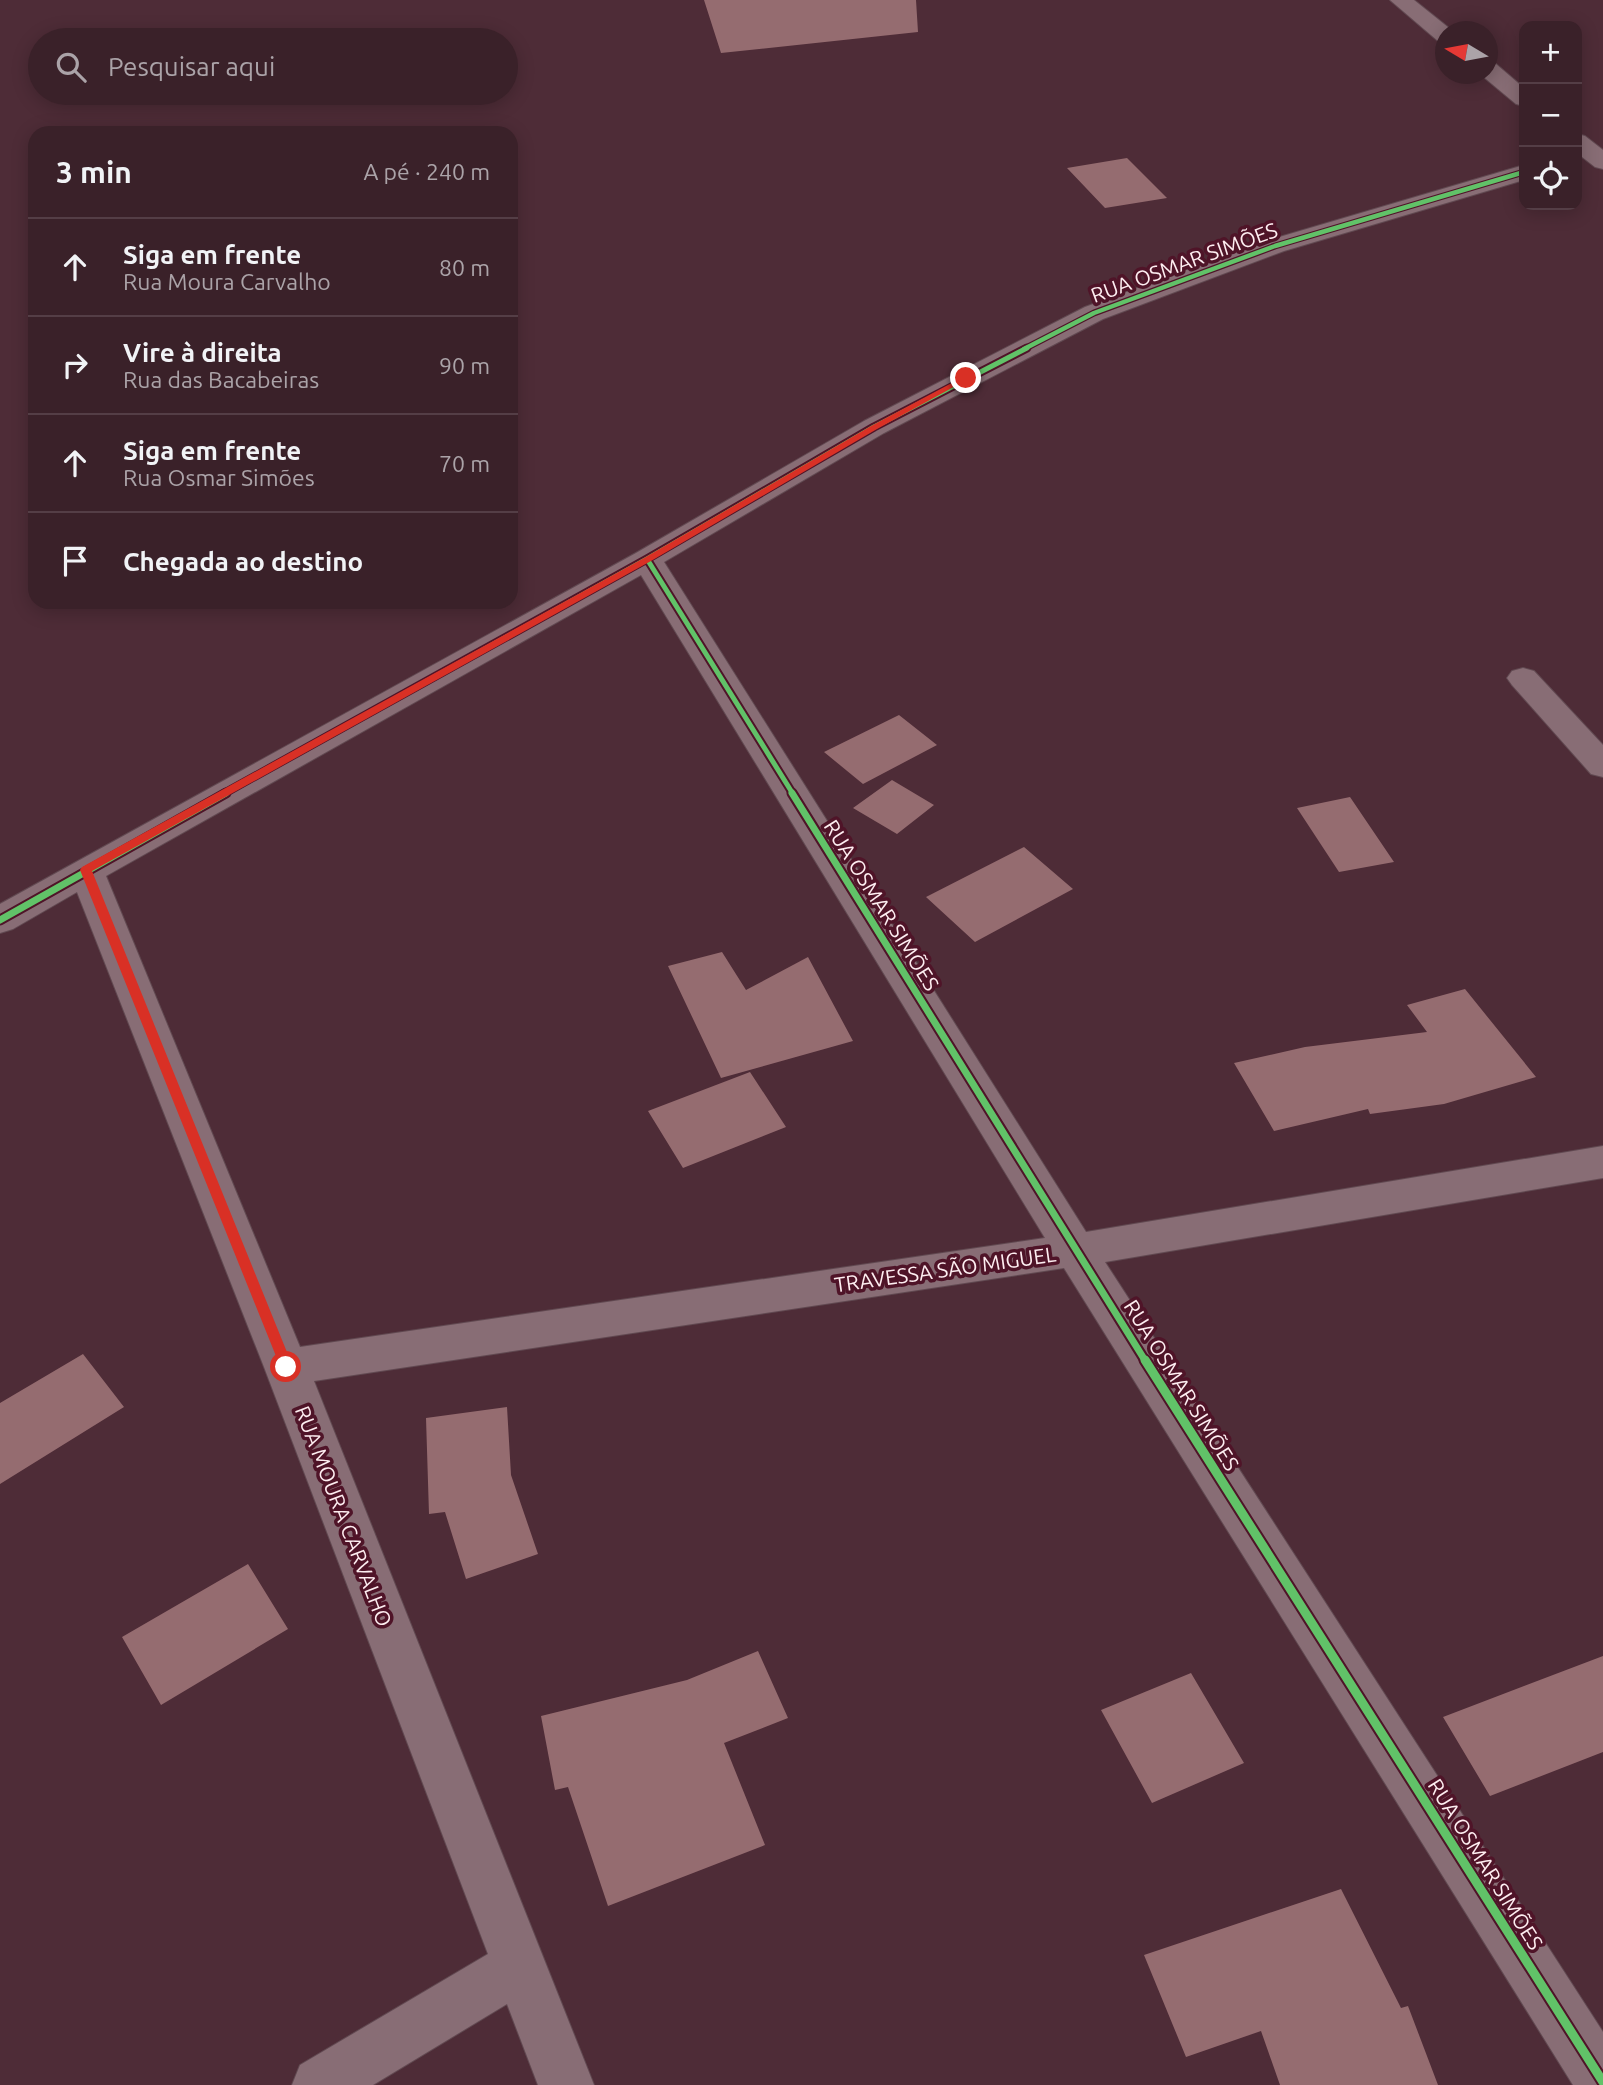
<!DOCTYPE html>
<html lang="pt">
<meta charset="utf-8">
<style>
body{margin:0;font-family:Ubuntu,sans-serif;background:#452e35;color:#f1f3f6}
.controls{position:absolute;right:21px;top:21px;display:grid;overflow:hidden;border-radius:14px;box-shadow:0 4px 18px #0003}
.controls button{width:63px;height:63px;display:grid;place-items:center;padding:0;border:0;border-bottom:2px solid #543e46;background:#3a2129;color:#f1f3f6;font:35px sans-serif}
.compass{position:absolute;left:1435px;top:21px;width:63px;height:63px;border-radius:50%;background:#3a2129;box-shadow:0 4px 18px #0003;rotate:280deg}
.stop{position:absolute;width:21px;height:21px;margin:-16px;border:5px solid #d93025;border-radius:50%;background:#fff}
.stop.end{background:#d93025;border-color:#fff;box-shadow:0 2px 7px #0008}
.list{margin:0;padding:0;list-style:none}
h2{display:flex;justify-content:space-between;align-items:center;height:91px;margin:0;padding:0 28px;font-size:30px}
h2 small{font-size:23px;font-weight:400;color:#aba3a8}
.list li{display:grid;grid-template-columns:46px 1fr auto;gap:21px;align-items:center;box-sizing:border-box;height:98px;padding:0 28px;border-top:2px solid #543e46}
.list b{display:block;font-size:26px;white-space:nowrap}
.list p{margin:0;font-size:23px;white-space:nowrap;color:#aba3a8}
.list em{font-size:23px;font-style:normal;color:#aba3a8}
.icon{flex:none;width:38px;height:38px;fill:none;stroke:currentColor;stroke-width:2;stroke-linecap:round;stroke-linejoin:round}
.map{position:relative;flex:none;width:1603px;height:2085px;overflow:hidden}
.search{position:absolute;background:#3a2129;box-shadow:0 4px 18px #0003;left:28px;top:28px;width:490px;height:77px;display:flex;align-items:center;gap:18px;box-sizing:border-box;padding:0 24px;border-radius:38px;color:#aba3a8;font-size:26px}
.panel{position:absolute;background:#3a2129;box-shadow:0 4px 18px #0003;left:28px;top:126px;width:490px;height:483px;border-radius:21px}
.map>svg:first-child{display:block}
.building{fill:#956c70}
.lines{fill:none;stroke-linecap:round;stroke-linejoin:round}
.minor-casing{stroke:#614951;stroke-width:2}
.minor{fill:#886d75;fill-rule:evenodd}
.cycleway-far3-casing{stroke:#4f1428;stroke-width:7}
.cycleway-far2-casing{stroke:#4f1428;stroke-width:9}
.cycleway-far1-casing{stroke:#4f1428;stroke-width:11}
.cycleway-casing{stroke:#4f1428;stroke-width:13}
.cycleway-far3{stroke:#61c268;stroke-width:4.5}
.cycleway-far2{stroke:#61c268;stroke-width:5}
.cycleway-far1{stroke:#61c268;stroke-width:7}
.cycleway{stroke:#61c268;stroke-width:9}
.route{fill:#d93025}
.labels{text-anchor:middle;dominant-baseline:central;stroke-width:7;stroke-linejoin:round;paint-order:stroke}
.street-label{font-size:21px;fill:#feeef1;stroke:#4f1428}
</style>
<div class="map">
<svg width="1603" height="2085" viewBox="0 0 1603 2085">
<rect width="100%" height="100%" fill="#4e2c37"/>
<path class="building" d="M 704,0 L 916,0 L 918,32 L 721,53 Z
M 1127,158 L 1167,198 L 1105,208 L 1067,168 Z
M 899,715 L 937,745 L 863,784 L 824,752 Z
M 892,780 L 934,805 L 897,834 L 853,808 Z
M 1350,797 L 1394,862 L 1339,872 L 1297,808 Z
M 1024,847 L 1073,889 L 975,942 L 926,897 Z
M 722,952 L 746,990 L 808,957 L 853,1041 L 721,1078 L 668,966 Z
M 1465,989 L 1536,1077 L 1444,1104 L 1370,1114 L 1368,1109 L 1274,1131 L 1234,1063 L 1305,1047 L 1427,1032 L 1407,1005 Z
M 750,1072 L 786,1127 L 683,1168 L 648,1111 Z
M 83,1354 L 124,1407 L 0,1484 L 0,1403 Z
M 507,1407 L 511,1475 L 538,1554 L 466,1579 L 445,1512 L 429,1514 L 426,1418 Z
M 248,1564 L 288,1629 L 161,1705 L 122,1637 Z
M 758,1651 L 788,1718 L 724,1743 L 765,1845 L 608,1906 L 568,1787 L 555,1790 L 541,1716 L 687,1680 Z
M 1603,1656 L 1603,1752 L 1490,1796 L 1443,1717 Z
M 1191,1673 L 1244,1763 L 1152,1803 L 1101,1710 Z
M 1341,1889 L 1401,2008 L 1408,2006 L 1438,2085 L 1280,2085 L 1261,2031 L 1186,2057 L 1144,1955 Z"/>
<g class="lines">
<g class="minor-casing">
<path id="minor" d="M 1390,0 L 1414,0 L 1454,32 L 1446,32 L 1446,42 L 1438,41 Z
M 1488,62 L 1496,64 L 1524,88 L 1524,106 L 1516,104 L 1480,74 L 1488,74 Z
M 1577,134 L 1585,136 L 1603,150 L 1603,169 L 1595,167 L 1577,153 Z
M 1524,165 L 1524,180 L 1284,251 L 1103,319 L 884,433 L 664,562 L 1086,1232 L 1603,1146 L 1603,1178 L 1105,1262 L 1603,2032 L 1603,2085 L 1573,2085 L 1064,1268 L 314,1381 L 594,2085 L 538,2085 L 507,2004 L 373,2085 L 292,2085 L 300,2065 L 488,1954 L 264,1367 L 77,892 L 13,929 L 0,933 L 0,904 L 636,553 L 864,421 L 1085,307 L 1266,241 ZM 641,575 L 1045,1238 L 300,1347 L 106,876 Z
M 1523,668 L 1534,671 L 1603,745 L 1603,777 L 1591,774 L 1512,685 L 1507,678 L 1512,671 Z"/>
</g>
<use href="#minor" class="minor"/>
<g class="cycleway-far3-casing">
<path id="cycleway-far3" d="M 1024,349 L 1094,313 L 1275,246 L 1524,172"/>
</g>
<g class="cycleway-far2-casing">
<path id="cycleway-far2" d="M 647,559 L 793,794
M 223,794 L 647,559 L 874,427 L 1027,348"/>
</g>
<g class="cycleway-far1-casing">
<path id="cycleway-far1" d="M 792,793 L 1146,1362
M 0,920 L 226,793"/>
</g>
<g class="cycleway-casing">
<path id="cycleway" d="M 1145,1360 L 1603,2082"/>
</g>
<use href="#cycleway-far3" class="cycleway-far3"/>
<use href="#cycleway-far2" class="cycleway-far2"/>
<use href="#cycleway-far1" class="cycleway-far1"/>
<use href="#cycleway" class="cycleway"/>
</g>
<path class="route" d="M 963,377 L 970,378 L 877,429 L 651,561 L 92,871 L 293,1367 L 286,1373 L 282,1371 L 80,870 L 82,867 L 644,558 L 871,426 Z"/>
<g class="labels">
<g class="street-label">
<text transform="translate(1184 262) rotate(-20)">RUA OSMAR SIMÕES</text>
<text transform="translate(882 905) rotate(58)">RUA OSMAR SIMÕES</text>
<text transform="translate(945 1269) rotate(-8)">TRAVESSA SÃO MIGUEL</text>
<text transform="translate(1182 1385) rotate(58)">RUA OSMAR SIMÕES</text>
<text transform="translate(344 1516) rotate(69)">RUA MOURA CARVALHO</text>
<text transform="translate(1486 1864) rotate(58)">RUA OSMAR SIMÕES</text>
</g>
</g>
</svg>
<div class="controls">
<button>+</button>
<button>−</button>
<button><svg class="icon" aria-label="locate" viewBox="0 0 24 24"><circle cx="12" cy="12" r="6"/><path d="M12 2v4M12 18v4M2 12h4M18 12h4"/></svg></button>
</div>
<svg class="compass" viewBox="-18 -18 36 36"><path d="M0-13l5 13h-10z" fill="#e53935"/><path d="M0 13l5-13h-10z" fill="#aba3a8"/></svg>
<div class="stop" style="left:286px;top:1367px"></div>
<div class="stop end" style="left:966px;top:378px"></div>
<div class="search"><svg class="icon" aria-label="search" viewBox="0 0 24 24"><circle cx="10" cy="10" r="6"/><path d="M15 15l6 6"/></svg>Pesquisar aqui</div>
<section class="panel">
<h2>3 min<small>A pé · 240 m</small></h2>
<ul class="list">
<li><svg class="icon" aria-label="ahead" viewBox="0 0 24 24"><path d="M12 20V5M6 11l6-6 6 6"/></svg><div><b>Siga em frente</b><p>Rua Moura Carvalho</p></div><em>80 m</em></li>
<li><svg class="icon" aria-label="right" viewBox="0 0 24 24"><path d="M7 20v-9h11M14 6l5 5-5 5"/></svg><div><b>Vire à direita</b><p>Rua das Bacabeiras</p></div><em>90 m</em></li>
<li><svg class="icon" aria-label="ahead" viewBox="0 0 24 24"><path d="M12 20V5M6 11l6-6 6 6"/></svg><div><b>Siga em frente</b><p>Rua Osmar Simões</p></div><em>70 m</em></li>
<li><svg class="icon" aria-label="arrive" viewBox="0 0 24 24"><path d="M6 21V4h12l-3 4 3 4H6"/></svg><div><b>Chegada ao destino</b></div></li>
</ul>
</section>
</div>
